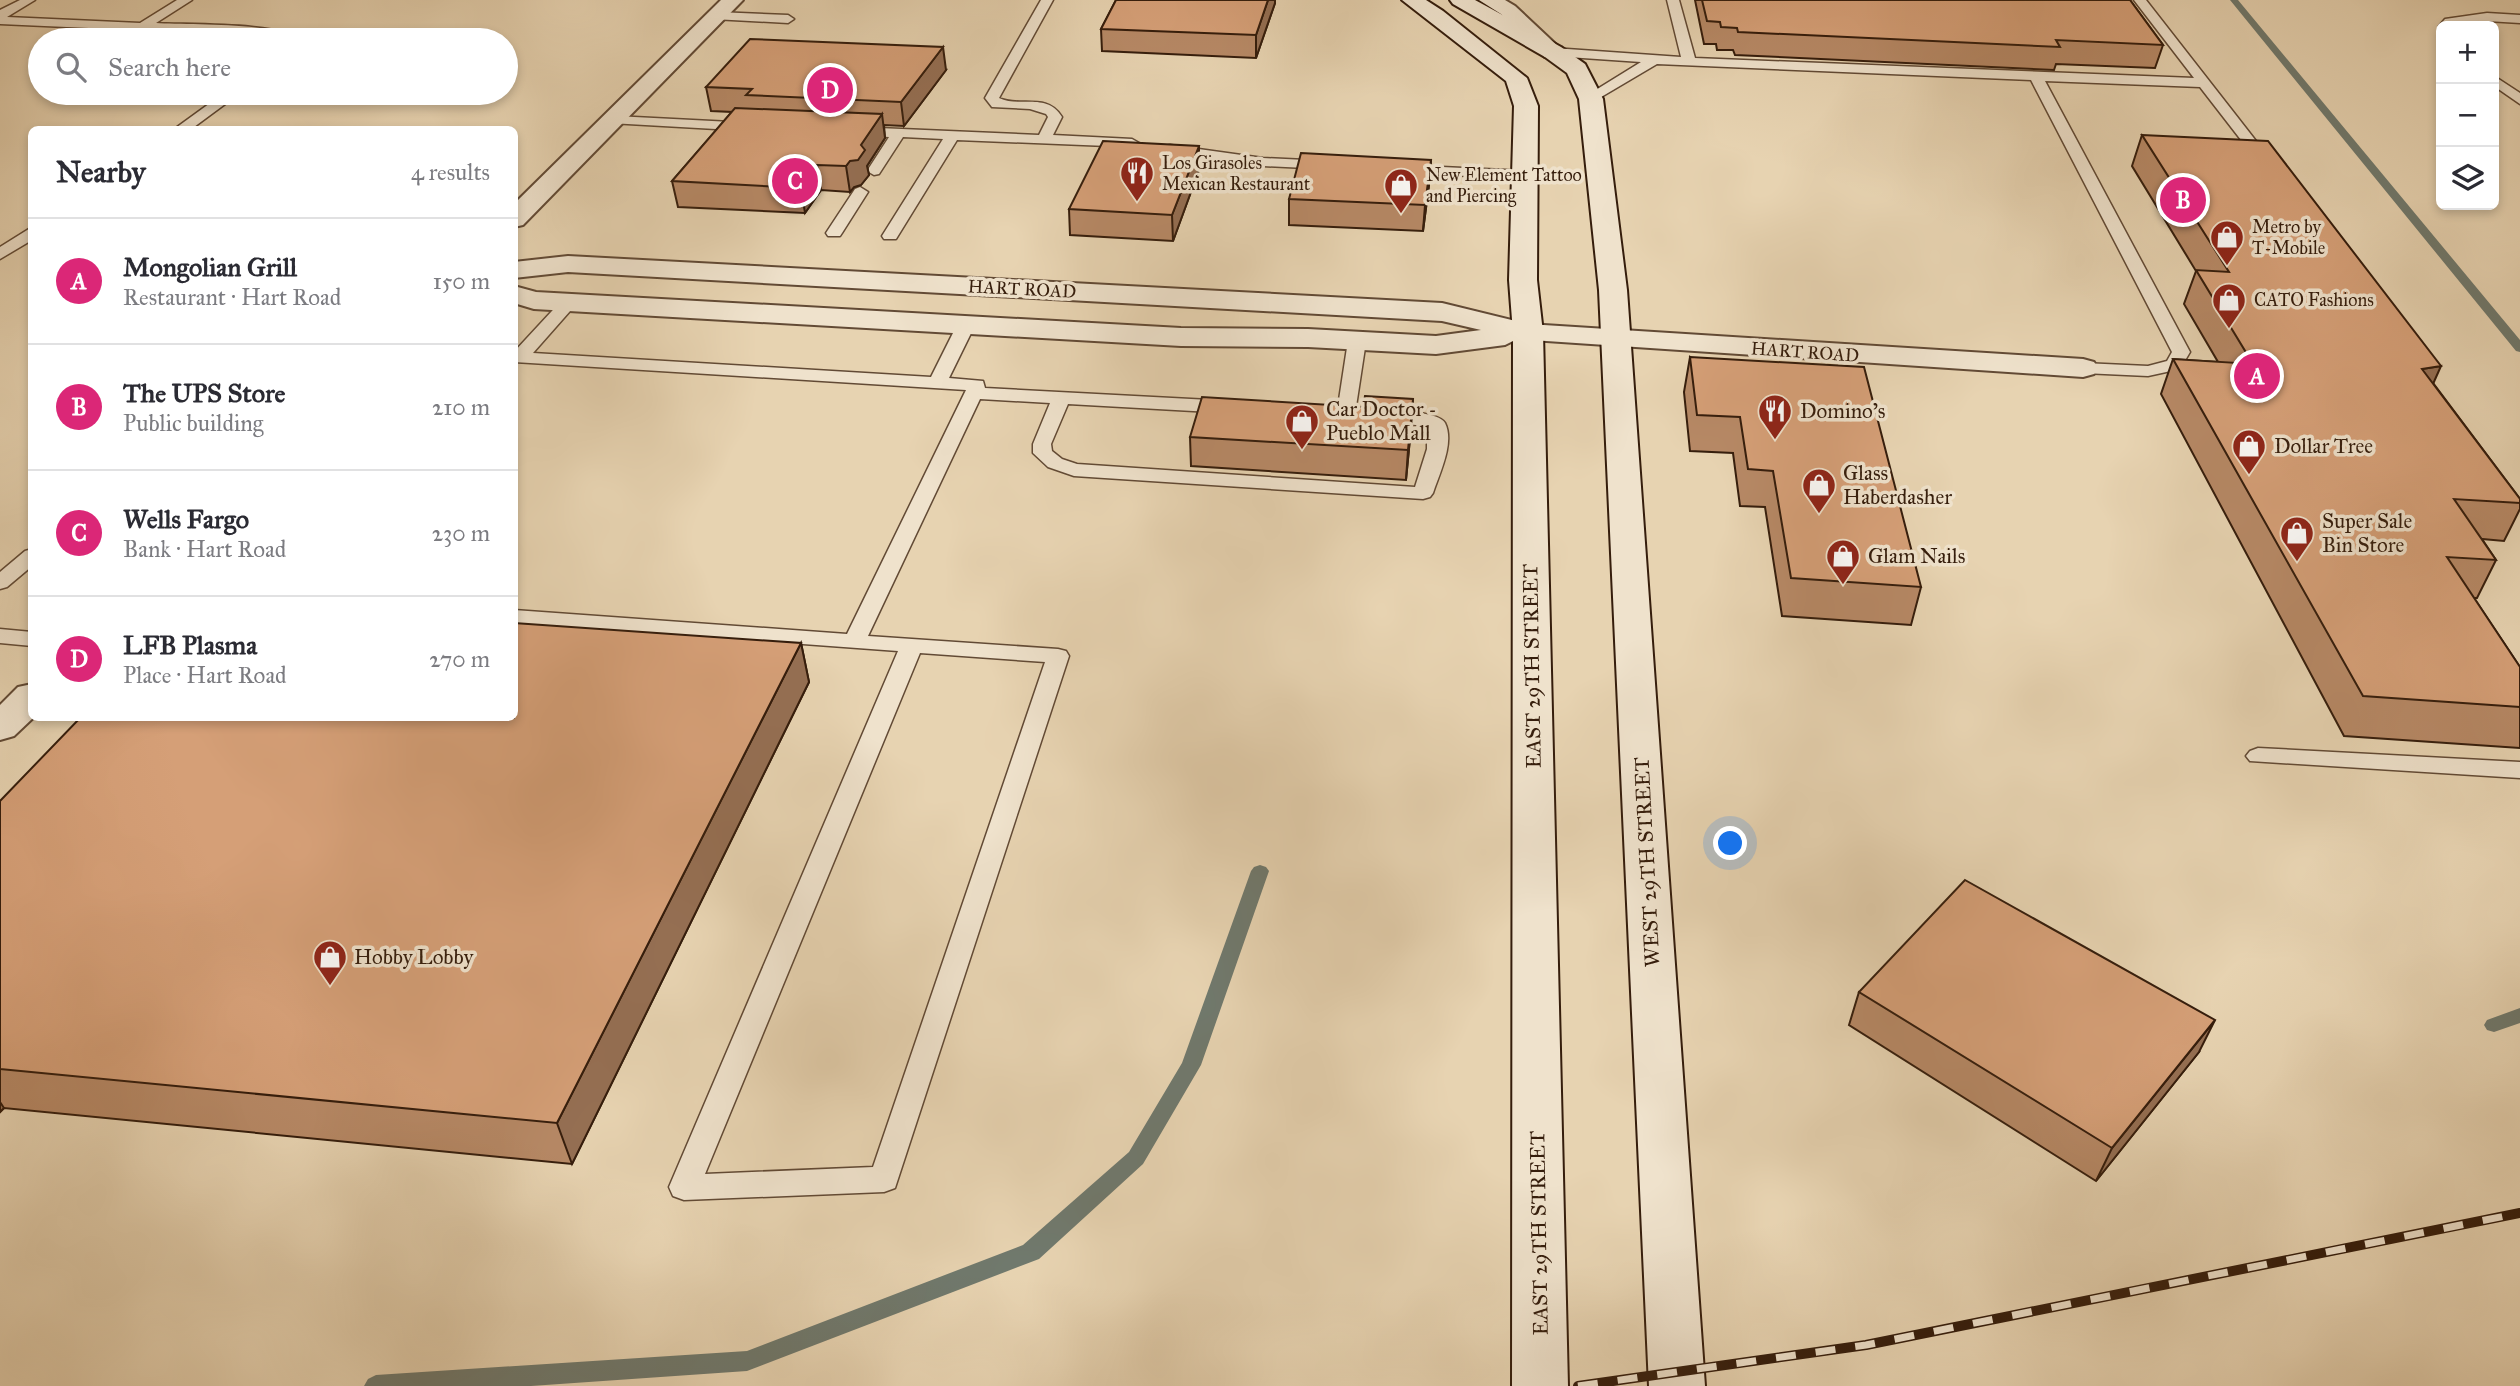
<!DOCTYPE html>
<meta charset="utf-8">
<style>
body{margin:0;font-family:"IM FELL Great Primer",serif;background:#f7f7f7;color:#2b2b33}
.controls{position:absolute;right:21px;top:21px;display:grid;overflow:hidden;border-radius:10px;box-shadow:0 4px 10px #0003}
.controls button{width:63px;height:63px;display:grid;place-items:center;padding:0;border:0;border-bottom:2px solid #e1e1e2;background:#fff;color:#2b2b33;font:35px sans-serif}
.you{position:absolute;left:1731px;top:844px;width:24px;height:24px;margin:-18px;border:5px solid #fff;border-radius:50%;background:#1a73e8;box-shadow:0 0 0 10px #1a73e833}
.badge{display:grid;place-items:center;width:46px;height:46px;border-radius:50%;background:#db2777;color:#fff;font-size:23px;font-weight:700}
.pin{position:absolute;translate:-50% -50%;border:4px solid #fff;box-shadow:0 2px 7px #0006}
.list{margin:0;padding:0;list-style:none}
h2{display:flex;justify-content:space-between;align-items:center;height:91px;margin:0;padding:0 28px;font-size:30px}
h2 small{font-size:23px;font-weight:400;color:#7c7c81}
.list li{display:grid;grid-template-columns:46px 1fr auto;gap:21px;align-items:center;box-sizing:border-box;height:126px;padding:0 28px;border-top:2px solid #e1e1e2}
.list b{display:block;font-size:26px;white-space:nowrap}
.list p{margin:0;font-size:23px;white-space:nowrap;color:#7c7c81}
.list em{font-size:23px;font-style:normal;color:#7c7c81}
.icon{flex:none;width:38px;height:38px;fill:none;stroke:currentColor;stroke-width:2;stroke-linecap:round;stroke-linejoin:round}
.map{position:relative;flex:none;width:2520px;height:1386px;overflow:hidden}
.search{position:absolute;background:#fff;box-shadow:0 4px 10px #0003;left:28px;top:28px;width:490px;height:77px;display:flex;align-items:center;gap:18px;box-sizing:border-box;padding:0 24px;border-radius:38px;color:#7c7c81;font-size:26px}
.panel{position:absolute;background:#fff;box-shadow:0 4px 10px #0003;left:28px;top:126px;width:490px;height:595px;border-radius:10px}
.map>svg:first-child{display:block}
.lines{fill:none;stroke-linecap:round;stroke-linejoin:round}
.stream{fill:#70796d;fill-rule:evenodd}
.service-casing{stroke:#624a35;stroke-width:3}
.minor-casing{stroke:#624a35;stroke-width:4}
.tertiary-casing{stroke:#624a35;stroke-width:4}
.secondary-casing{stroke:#351d0c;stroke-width:4}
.service{fill:#efe2cc;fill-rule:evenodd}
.minor{fill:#efe2cc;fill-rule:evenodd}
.tertiary{fill:#efe2cc;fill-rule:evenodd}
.secondary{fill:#efe2cc;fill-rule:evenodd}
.rail-casing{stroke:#351d0c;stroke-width:10}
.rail{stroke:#efe2cc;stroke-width:7;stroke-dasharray:20;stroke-linecap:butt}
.wall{fill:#b78966;stroke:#351d0c;stroke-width:2}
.shaded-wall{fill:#956f53;stroke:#351d0c;stroke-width:2}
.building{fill:#d59f77;stroke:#351d0c;stroke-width:2}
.labels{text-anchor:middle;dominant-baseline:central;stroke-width:7;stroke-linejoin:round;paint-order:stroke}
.far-poi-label{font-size:18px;fill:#351d0c;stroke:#efe2cc;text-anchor:start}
.far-street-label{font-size:18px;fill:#351d0c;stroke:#efe2cc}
.poi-label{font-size:21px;fill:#351d0c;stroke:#efe2cc;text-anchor:start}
.street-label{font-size:21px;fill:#351d0c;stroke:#efe2cc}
</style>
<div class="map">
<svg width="2520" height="1386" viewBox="0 0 2520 1386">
<rect width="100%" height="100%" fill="#e7d3b1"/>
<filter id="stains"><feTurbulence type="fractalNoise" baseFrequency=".00286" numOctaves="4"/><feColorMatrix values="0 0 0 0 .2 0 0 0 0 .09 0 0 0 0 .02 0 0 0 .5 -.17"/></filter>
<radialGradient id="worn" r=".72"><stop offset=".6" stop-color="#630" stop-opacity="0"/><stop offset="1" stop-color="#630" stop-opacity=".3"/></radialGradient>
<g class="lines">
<path class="stream" d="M 2230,0 L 2238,0 L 2520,340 L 2520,352 L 2516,351 Z
M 1260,865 L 1266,867 L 1269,871 L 1201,1065 L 1143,1164 L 1039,1259 L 747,1371 L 531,1386 L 364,1386 L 368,1379 L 376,1375 L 747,1351 L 1023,1245 L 1129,1152 L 1182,1063 L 1251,871 L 1254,867 Z
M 2520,1008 L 2520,1023 L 2494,1032 L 2487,1030 L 2484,1025 L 2487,1020 Z"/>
<g class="service-casing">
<path id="service" d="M 20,0 L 35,0 L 7,17 L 140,23 L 177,0 L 192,0 L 156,23 C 186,25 282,22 300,40 L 285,40 L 265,36 L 0,24 L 0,10 Z
M 1041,0 L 1053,0 L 999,98 C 1020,108 1047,92 1062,117 L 1053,135 L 1132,139 L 1139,143 L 1132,147 L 957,140 L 896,239 L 884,239 L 882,236 L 943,139 L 903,137 L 879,174 L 874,175 L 867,171 L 889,137 L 855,135 L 848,131 L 855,127 L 1039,135 L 1048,117 L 1046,114 L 1030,109 L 992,107 L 985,98 Z
M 1667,0 L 1679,0 L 1695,58 L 2194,78 L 2134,0 L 2146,0 L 2274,164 L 2267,168 L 2262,167 L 2200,87 L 2045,81 L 2190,352 L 2180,369 L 2148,376 L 2083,373 L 2074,368 L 2083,363 L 2148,366 L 2167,361 L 2172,352 L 2031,80 L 1657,64 L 1591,103 L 1584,99 L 1586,96 L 1641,62 L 1553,56 L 1546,52 L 1553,48 L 1681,57 Z
M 717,12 L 788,15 L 794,19 L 788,23 L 713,19 L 711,16 Z
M 2487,13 L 2520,15 L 2520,23 L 2487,21 L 2441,26 L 2441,29 L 2439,26 L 2445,19 Z
M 2494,76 L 2520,93 L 2520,104 L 2494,86 Z
M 224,93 L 240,93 L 190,130 L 173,130 Z
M 615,116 L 751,123 L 758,127 L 751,131 L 610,123 L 610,117 Z
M 1170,145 L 1263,158 L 1327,161 L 1334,165 L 1327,169 L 1263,166 L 1165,152 L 1163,149 L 1165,146 Z
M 1400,165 L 1526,171 L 1533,175 L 1526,179 L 1395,172 L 1393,169 L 1395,166 Z
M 860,187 L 868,192 L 842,233 L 840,236 L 828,236 L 826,233 L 855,189 Z
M 32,227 L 32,240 L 0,259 L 0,247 Z
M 570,297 L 578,302 L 533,353 L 931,377 L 957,325 L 966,320 L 975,325 L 949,378 L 983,381 L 985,388 L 1229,401 L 1238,407 L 1229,413 L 1068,404 L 1051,444 L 1052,451 L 1062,459 L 1077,464 L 1415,487 L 1427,449 L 1427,426 L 1382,422 L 1373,416 C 1380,407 1439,411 1445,423 C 1455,443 1439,474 1433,493 L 1430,497 L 1423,499 L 1074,476 L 1048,467 L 1033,453 L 1033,444 L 1050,403 L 980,399 L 868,636 L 1058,649 L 1066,651 L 1069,656 L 895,1188 L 884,1192 L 684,1200 L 673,1196 L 669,1187 L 898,651 L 514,623 L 514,610 L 847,634 L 966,390 L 514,362 L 514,352 L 564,298 ZM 920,653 L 1045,662 L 873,1167 L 705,1174 Z
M 1357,336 L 1366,341 L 1355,413 L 1346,419 L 1337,413 L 1348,341 Z
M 32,549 L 32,566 L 7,587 L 0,589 L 0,572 L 25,551 Z
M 0,629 L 32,632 L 32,646 L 0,643 Z
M 2258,748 L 2520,762 L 2520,778 L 2250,761 L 2246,756 L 2250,751 Z"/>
</g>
<g class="minor-casing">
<path id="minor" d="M 721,0 L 743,0 L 523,225 L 514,227 L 514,204 Z
M 568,256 L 1442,303 L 1528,324 L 2083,359 L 2094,362 L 2098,368 L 2094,374 L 2083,377 L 1517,339 L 1505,345 L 1436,354 L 1308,347 L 1181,346 L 534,309 L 514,303 L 514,286 L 536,292 L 1181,328 L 1308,329 L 1436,336 L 1481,330 L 1442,321 L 568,272 L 514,278 L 514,262 Z
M 32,684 L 33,718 L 14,736 L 0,740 L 0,705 L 18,687 Z"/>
</g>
<g class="tertiary-casing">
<path id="tertiary" d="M 1479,0 L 1505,0 L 1515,6 L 1564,52 L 1561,57 L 1545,57 L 1501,14 Z"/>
</g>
<g class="secondary-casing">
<path id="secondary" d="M 1402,0 L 1426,0 L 1443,11 L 1527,78 L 1538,106 L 1537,280 L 1543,333 L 1568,1386 L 1512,1386 L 1513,333 L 1509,280 L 1514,106 L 1506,81 Z
M 1450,0 L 1475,0 L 1561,47 L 1585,64 L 1603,99 L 1627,290 L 1705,1386 L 1649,1386 L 1599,290 L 1579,99 L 1567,73 L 1545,57 L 1453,4 Z"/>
</g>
<use href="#service" class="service"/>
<use href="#minor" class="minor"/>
<use href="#tertiary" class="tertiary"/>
<use href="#secondary" class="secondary"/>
<g class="rail-casing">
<path id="rail" d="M 1578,1386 L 1866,1345 L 2520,1213"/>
</g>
<use href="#rail" class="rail"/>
</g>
<path class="wall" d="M 1116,0 L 1275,0 L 1275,3 L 1256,58 L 1102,51 L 1101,29 Z
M 1695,0 L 2130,0 L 2163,45 L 2155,68 L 2056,64 L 2054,70 L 1735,55 L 1733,50 L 1717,50 L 1716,44 L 1704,44 Z
M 946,70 L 904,126 L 884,125 L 885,138 L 867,166 L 869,175 L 861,185 L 854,187 L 850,192 L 821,190 L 805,213 L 678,207 L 672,181 L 732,112 L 711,111 L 706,87 Z
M 2142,135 L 2433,383 L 2520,499 L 2520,509 L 2504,541 L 2482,539 L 2496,560 L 2477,598 L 2474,598 L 2520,667 L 2520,748 L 2344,736 L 2161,394 L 2173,359 L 2218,362 L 2184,304 L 2196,271 L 2132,166 Z
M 1431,160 L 1429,185 L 1423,231 L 1289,225 L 1289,199 Z
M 1199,170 L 1173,241 L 1070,235 L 1069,209 Z
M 1690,357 L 1921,587 L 1911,625 L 1782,616 L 1765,507 L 1740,506 L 1733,453 L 1690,451 L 1684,392 Z
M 1411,428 L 1406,480 L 1191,466 L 1190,437 Z
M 801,643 L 809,682 L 572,1164 L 4,1108 L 0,1112 L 0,801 Z
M 1859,992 L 2199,1052 L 2096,1181 L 1849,1025 Z"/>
<path class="shaded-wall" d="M 1268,0 L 1275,0 L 1275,3 L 1256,58 L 1256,35 Z
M 943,47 L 946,70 L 904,126 L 901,102 Z
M 882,114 L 885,138 L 867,166 L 869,175 L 861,185 L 854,187 L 850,192 L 846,166 Z
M 1199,146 L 1199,170 L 1173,241 L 1172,215 Z
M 1431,160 L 1429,185 L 1423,231 L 1425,205 Z
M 817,165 L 821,190 L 805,213 L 801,188 Z
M 2441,366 L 2425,402 L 2422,369 Z
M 1413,399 L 1411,428 L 1406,480 L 1408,450 Z
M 801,643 L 809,682 L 572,1164 L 557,1123 Z
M 2215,1020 L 2199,1052 L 2096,1181 L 2112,1148 Z
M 0,1102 L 4,1108 L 0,1112 Z"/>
<path class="building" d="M 1116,0 L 1268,0 L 1256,35 L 1101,29 Z
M 1702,0 L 2130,0 L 2163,45 L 2056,40 L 2060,47 L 1738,32 L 1737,28 L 1721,27 L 1720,22 L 1707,21 Z
M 750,39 L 943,47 L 901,102 L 746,95 L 752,89 L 706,87 Z
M 735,108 L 882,114 L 861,145 L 865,150 L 858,160 L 850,161 L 846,166 L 817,165 L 801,188 L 672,181 Z
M 2142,135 L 2268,141 L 2441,366 L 2422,369 L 2520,499 L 2520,503 L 2454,499 L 2496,560 L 2447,557 L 2520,667 L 2520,707 L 2363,696 L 2173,359 L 2253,364 L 2196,270 L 2229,272 Z
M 1103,141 L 1199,146 L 1172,215 L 1069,209 Z
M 1301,153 L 1431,160 L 1425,205 L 1289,199 Z
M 1690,357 L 1864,367 L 1921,587 L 1791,578 L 1773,471 L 1748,469 L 1740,417 L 1697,415 Z
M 1365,396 L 1413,399 L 1408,450 L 1190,437 L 1202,397 L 1363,407 Z
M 514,623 L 801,643 L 557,1123 L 0,1069 L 0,801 L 80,718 L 514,718 Z
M 1965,880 L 2215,1020 L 2112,1148 L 1859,992 Z"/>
<defs>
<g id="restaurant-pin" transform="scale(1.75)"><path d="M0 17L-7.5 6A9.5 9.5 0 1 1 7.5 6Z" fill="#8f2418" stroke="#efe2cc"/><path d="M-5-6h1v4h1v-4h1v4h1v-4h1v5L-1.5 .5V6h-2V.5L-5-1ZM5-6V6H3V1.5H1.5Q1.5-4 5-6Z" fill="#fff"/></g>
<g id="shop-pin" transform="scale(1.75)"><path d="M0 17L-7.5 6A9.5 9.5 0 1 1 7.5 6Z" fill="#8f2418" stroke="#efe2cc"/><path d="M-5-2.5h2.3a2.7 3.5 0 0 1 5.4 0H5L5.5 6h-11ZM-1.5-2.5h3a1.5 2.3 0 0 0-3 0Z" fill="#fff"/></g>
</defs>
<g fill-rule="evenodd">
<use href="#restaurant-pin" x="1137" y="173"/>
<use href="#shop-pin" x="1401" y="185"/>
<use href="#shop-pin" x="2227" y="237"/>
<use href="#shop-pin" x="2229" y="300"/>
<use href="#restaurant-pin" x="1775" y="411"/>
<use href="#shop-pin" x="1302" y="421"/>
<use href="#shop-pin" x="2249" y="446"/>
<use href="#shop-pin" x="1819" y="485"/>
<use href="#shop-pin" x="2297" y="533"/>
<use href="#shop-pin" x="1843" y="556"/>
<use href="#shop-pin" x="330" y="957"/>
</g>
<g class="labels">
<g class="far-poi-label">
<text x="1162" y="163">Los Girasoles<tspan x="1162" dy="21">Mexican Restaurant</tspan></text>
<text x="1426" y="175">New Element Tattoo<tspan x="1426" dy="21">and Piercing</tspan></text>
<text x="2252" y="227">Metro by<tspan x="2252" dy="21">T-Mobile</tspan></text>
<text x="2254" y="300">CATO Fashions</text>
</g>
<g class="far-street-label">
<text transform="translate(1022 289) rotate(3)">HART ROAD</text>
<text transform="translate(1805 352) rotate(4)">HART ROAD</text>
</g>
<g class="poi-label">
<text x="1326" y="409">Car Doctor -<tspan x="1326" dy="24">Pueblo Mall</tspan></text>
<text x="1800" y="411">Domino's</text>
<text x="2274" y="446">Dollar Tree</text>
<text x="1843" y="473">Glass<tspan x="1843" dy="24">Haberdasher</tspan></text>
<text x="2322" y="521">Super Sale<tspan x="2322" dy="24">Bin Store</tspan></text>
<text x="1868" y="556">Glam Nails</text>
<text x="354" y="957">Hobby Lobby</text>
</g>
<g class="street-label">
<text transform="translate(1532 666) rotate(-91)">EAST 29TH STREET</text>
<text transform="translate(1647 862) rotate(-93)">WEST 29TH STREET</text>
<text transform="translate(1539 1233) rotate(-91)">EAST 29TH STREET</text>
</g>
</g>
<rect width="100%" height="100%" filter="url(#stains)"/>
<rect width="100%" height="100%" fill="url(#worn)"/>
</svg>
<div class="controls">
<button>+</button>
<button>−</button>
<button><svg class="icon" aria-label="layers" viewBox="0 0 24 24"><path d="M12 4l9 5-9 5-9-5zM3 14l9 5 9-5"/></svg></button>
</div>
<div class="you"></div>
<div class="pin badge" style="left:2257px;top:376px">A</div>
<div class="pin badge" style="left:2183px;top:200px">B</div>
<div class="pin badge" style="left:795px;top:181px">C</div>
<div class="pin badge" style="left:830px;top:90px">D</div>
<div class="search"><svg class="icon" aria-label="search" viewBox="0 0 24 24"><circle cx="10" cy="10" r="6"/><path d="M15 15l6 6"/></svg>Search here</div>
<section class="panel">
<h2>Nearby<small>4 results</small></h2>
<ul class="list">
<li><span class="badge">A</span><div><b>Mongolian Grill</b><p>Restaurant · Hart Road</p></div><em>150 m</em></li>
<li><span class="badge">B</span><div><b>The UPS Store</b><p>Public building</p></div><em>210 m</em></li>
<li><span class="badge">C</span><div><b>Wells Fargo</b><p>Bank · Hart Road</p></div><em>230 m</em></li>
<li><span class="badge">D</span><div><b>LFB Plasma</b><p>Place · Hart Road</p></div><em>270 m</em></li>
</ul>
</section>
</div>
